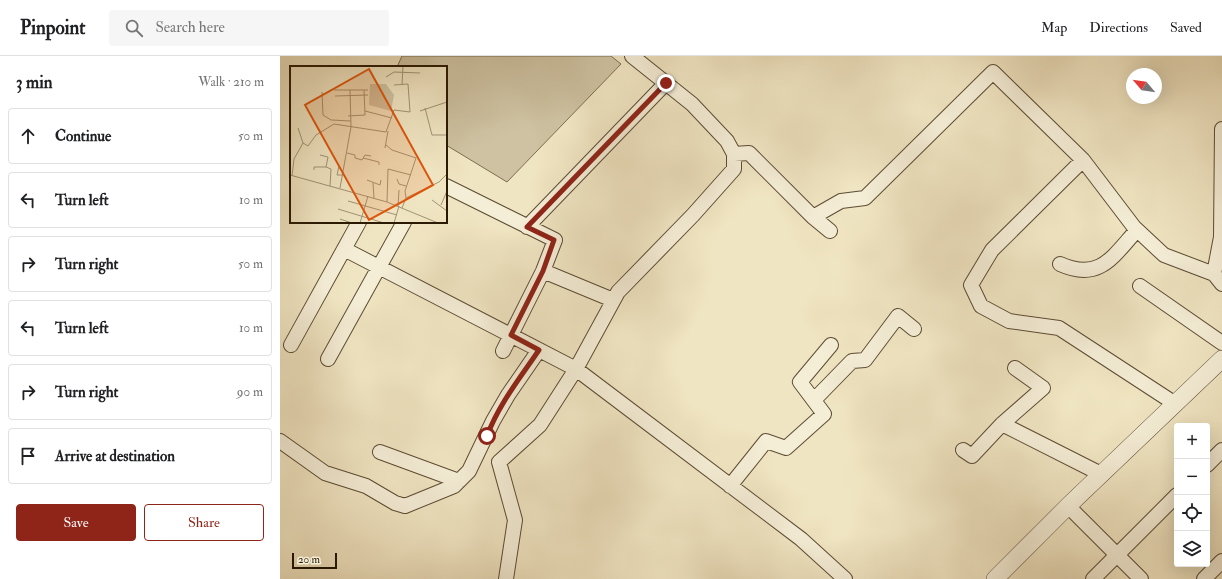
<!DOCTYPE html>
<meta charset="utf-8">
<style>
body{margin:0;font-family:"IM FELL Double Pica",serif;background:#f6f6f6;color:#202124}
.controls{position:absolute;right:12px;bottom:12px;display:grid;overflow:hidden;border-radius:4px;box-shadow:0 4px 16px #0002}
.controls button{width:36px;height:36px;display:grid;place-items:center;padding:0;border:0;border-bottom:1px solid #e0e0e0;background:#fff;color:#202124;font:20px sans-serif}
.compass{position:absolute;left:846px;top:12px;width:36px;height:36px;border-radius:50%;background:#fff;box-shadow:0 4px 16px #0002;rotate:299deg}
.scale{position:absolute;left:12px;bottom:10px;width:45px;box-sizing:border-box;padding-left:4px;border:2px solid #2a1903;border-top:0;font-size:11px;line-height:14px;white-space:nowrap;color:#2a1903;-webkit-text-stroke:3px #f5eed7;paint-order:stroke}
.stop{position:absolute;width:12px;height:12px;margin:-9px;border:3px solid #8f2418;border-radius:50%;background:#fff}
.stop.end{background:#8f2418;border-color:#fff;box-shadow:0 1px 4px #0008}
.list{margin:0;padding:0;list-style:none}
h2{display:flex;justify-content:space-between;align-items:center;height:52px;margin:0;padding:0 16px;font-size:17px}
h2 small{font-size:13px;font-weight:400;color:#757577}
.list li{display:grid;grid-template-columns:26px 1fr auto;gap:12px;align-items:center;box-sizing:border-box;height:56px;margin:0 8px 8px;padding:0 8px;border:1px solid #e0e0e0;border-radius:4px}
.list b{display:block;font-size:15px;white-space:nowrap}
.list em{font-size:13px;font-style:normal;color:#757577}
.actions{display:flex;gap:8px;padding:12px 16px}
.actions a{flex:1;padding:9px 0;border:1px solid #8f2418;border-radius:4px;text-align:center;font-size:14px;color:#8f2418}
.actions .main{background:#8f2418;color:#fff}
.icon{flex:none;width:22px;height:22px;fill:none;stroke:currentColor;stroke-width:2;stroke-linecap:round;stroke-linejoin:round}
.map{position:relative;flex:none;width:942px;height:523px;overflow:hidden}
header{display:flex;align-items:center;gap:24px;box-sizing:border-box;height:56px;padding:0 20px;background:#fff;border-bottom:1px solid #e0e0e0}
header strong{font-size:19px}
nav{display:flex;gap:22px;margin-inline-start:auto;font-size:14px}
.search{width:280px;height:36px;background:#f6f6f6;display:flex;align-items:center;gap:10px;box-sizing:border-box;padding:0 14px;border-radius:4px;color:#757577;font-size:15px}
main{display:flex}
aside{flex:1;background:#fff}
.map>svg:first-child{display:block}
.green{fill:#cec2a2;stroke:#7c6e52}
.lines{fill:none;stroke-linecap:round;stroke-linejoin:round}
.minor-casing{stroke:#5c4c33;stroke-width:16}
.tertiary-casing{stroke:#5c4c33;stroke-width:18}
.minor{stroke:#f5eed7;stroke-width:14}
.tertiary{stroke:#f5eed7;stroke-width:17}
.route{stroke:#8f2418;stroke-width:5}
.inset-road{fill:none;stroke:#a19376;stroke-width:1}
.view{fill:#de560c;fill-opacity:0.15;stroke:#de560c;stroke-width:2}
.inset-edge{fill:none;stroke:#2a1903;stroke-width:2}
</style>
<header>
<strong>Pinpoint</strong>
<div class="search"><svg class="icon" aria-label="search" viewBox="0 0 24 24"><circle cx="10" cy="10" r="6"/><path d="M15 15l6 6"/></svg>Search here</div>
<nav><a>Map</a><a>Directions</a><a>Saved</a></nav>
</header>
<main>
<aside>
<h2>3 min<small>Walk · 210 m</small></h2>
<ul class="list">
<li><svg class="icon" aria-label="ahead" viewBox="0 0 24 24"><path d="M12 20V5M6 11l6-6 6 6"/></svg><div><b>Continue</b></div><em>50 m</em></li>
<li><svg class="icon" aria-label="left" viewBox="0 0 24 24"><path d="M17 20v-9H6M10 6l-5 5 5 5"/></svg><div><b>Turn left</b></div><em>10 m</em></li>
<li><svg class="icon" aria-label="right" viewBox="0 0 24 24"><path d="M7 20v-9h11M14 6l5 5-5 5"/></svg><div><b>Turn right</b></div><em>50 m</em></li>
<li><svg class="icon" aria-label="left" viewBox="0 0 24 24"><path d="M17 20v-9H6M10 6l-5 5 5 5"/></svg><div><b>Turn left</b></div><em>10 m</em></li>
<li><svg class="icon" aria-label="right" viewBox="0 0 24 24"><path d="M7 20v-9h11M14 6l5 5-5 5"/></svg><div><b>Turn right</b></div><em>90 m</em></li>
<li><svg class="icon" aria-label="arrive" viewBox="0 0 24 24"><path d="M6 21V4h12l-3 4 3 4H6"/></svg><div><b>Arrive at destination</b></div></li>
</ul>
<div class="actions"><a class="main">Save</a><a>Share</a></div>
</aside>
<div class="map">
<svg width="942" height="523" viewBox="0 0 942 523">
<rect width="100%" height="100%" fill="#f0e5c2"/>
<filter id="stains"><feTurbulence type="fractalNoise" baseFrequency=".005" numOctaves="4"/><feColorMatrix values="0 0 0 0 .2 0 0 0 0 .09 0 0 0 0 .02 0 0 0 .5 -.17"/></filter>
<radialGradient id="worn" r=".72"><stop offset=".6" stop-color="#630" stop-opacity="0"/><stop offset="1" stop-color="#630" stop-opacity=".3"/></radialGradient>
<path class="green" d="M 122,0 L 331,0 L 341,8 L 227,126 L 166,89 L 166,11 L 117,11 Z"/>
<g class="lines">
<g class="minor-casing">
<path id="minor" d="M 942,73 L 941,181 L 934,218 L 942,228
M 454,98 L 469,97 L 533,161 L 550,175
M 803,104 L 712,194 L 691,229 L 701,250 L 729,265 L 779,272 L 894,347
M 166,130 L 275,184 L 263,215 L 223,295
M 533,161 L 561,145 L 585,142 L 713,16 L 803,104 L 854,171 L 884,199 L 934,218
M 247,171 L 386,27
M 64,193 L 296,313 L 521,483 L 565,523
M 780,208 C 820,226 833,200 857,174
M 263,215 L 333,244
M 860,230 L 942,287
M 11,289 L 79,166
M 48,303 L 124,166
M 534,344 L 572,305 L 585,304 L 618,260 L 634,273
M 722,368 L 821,418
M 0,385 L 45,417 L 86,430 L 115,447 L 125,450 L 174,430 L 189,415 L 213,365 L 228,339 L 259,294
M 683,394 L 692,400 L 722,368 L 763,332 L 735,312
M 100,396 L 179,425
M 927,409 L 942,394
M 450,430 L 486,385 L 506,392 L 544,358 L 520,326 L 551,289
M 788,450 L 861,523
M 226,523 L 235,464 L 219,406 L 260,369 L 296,313 L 338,236 L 413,159 L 454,113 L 454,98 L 447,85 L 412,48 L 352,0
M 813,523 L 897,439
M 924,523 L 942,505"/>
</g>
<g class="tertiary-casing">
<path id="tertiary" d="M 715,523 L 788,450 L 942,303"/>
</g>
<use href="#minor" class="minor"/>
<use href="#tertiary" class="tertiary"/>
</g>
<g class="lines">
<path class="route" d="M 207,380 C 219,348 240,322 259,294 L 231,279 L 263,215 L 274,184 L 247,171 L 386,27"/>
</g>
<g transform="translate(10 10)">
<rect width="157" height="157" fill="#f0e5c2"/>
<path d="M 80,18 L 96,18 L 104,29 L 101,45 L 79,39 Z" fill="#cec2a2"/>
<path class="inset-road" d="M 96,11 L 104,6 L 130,7M 112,19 L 113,0M 44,24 L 78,24M 32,26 L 33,49 L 41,54 L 61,55M 45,30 L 78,29M 135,42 L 142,69 L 157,69M 75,45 L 102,52M 130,45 L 157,36M 58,50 L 75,49 L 74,24M 8,62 L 13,77 L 18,80 L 26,69 L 44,58 L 96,66 L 104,44 L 120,46 L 118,18 L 104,19M 96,79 L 102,84 L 126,92 L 115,125 L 116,132M 95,82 L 98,65M 57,87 L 65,89 L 65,92 L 72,94 L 75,89 L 81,90M 30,89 L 38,91 L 36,101 L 41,103 L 40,120M 73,92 L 89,96 L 89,99M 49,100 L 47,109 L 53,109M 24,104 L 24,101 L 36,101M 0,109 L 97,136 L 148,157M 2,110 L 4,93 L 13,77M 107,113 L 109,118 L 116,120M 77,114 L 90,119 L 91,114M 83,117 L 84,132M 50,122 L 61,61 L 60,24M 142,134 L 157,145M 58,135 L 107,149M 97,136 L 98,103 L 121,109M 151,139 L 157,125M 108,140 L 109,124M 112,142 L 116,132 L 149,116 L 157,108M 48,143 L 94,157M 50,153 L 62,157M 70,157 L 78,130M 104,157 L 109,140"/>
<path class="view" d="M 79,3 L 143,119 L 79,154 L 15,39 Z"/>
<rect width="157" height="157" class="inset-edge"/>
</g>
<rect width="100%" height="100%" filter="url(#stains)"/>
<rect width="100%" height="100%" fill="url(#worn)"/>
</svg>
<div class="controls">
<button>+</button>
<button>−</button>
<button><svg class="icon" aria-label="locate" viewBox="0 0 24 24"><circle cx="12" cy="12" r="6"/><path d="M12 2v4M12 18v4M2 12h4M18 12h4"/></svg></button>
<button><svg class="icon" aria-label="layers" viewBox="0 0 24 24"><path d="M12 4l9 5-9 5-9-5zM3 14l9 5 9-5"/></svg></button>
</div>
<svg class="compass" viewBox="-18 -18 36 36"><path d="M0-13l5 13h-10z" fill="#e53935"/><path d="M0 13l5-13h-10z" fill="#757577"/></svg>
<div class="scale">20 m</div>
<div class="stop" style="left:207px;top:380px"></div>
<div class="stop end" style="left:386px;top:27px"></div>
</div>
</main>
